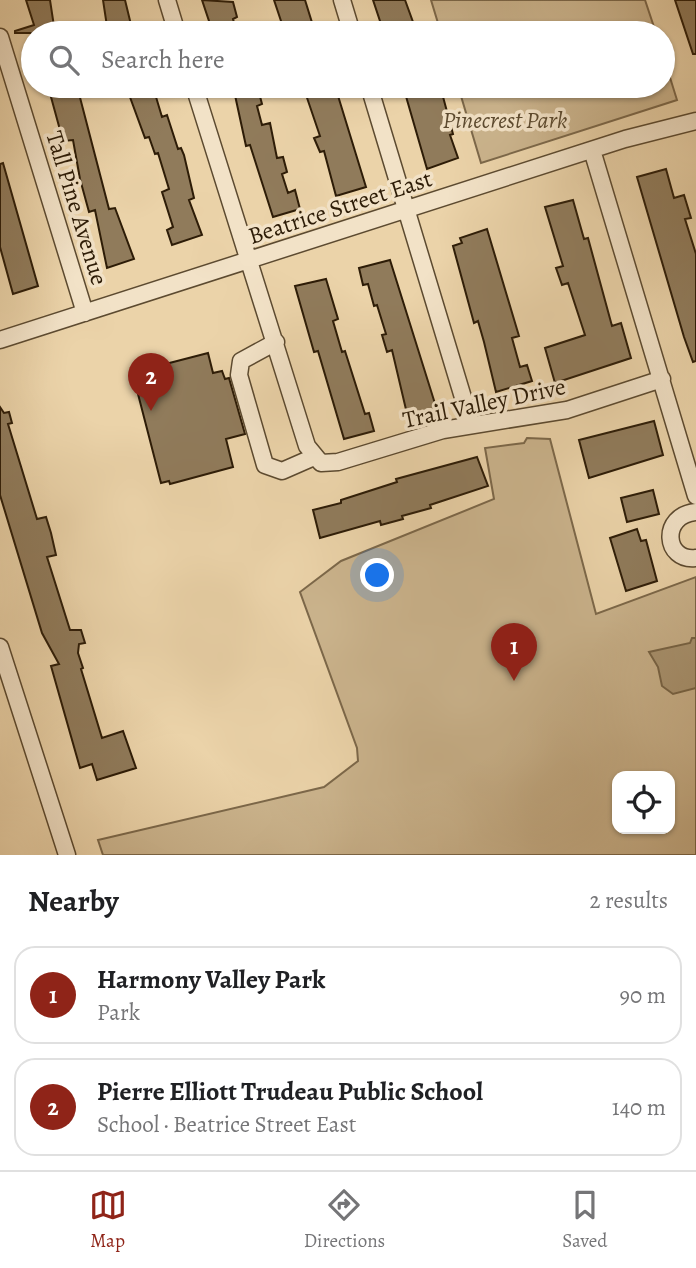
<!DOCTYPE html>
<meta charset="utf-8">
<style>
body{margin:0;font-family:Alegreya,serif;background:#f2f2f2;color:#202124}
.controls{position:absolute;right:21px;bottom:21px;display:grid;overflow:hidden;border-radius:14px;box-shadow:0 2px 5px #0004}
.controls button{width:63px;height:63px;display:grid;place-items:center;padding:0;border:0;border-bottom:2px solid #e0e0e0;background:#fff;color:#202124;font:35px sans-serif}
.you{position:absolute;left:378px;top:576px;width:24px;height:24px;margin:-18px;border:5px solid #fff;border-radius:50%;background:#1a73e8;box-shadow:0 0 0 10px #1a73e833}
.badge{display:grid;place-items:center;width:46px;height:46px;border-radius:50%;background:#8f2418;color:#fff;font-size:23px;font-weight:700}
.pin{position:absolute;translate:-50% -58px;filter:drop-shadow(0 2px 4px #0008)}
.pin::after{content:'';position:absolute;top:37px;width:24px;height:21px;background:inherit;clip-path:polygon(0 0,100% 0,50% 100%)}
.list{margin:0;padding:0;list-style:none}
h2{display:flex;justify-content:space-between;align-items:center;height:91px;margin:0;padding:0 28px;font-size:30px}
h2 small{font-size:23px;font-weight:400;color:#757577}
.list li{display:grid;grid-template-columns:46px 1fr auto;gap:21px;align-items:center;box-sizing:border-box;height:98px;margin:0 14px 14px;padding:0 14px;border:2px solid #e0e0e0;border-radius:21px}
.list b{display:block;font-size:26px;white-space:nowrap}
.list p{margin:0;font-size:23px;white-space:nowrap;color:#757577}
.list em{font-size:23px;font-style:normal;color:#757577}
.icon{flex:none;width:38px;height:38px;fill:none;stroke:currentColor;stroke-width:2;stroke-linecap:round;stroke-linejoin:round}
.map{position:relative;flex:none;width:696px;height:855px;overflow:hidden}
.search{position:absolute;background:#fff;box-shadow:0 2px 5px #0004;left:21px;right:21px;top:21px;height:77px;display:flex;align-items:center;gap:18px;box-sizing:border-box;padding:0 24px;border-radius:38px;color:#757577;font-size:26px}
.sheet{height:315px;background:#fff}
nav{display:flex;justify-content:space-around;align-items:center;box-sizing:border-box;height:98px;border-top:2px solid #e0e0e0;background:#fff;font-size:19px;color:#757577}
nav a{display:grid;justify-items:center;gap:4px}
nav .on{color:#8f2418}
.map>svg:first-child{display:block}
.green{fill:#cbb48d;stroke:#7c684a;stroke-width:2;fill-rule:evenodd}
.water{fill:#aa9572;stroke:#786547;stroke-width:2}
.building{fill:#907b5b;stroke:#2d1c07;stroke-width:2}
.lines{fill:none;stroke-linecap:round;stroke-linejoin:round}
.minor-casing{stroke:#5c4a30;stroke-width:19}
.minor{stroke:#f2e2c7;stroke-width:16}
.labels{text-anchor:middle;dominant-baseline:central;stroke-width:7;stroke-linejoin:round;paint-order:stroke}
.park-label{font-size:24px;font-style:italic;fill:#5c4a2f;stroke:#f2e2c7}
.street-label{font-size:24px;fill:#2d1c07;stroke:#f2e2c7}
</style>
<div class="map">
<svg width="696" height="855" viewBox="0 0 696 855">
<rect width="100%" height="100%" fill="#ebd3a9"/>
<filter id="stains"><feTurbulence type="fractalNoise" baseFrequency=".00286" numOctaves="4"/><feColorMatrix values="0 0 0 0 .2 0 0 0 0 .09 0 0 0 0 .02 0 0 0 .5 -.17"/></filter>
<radialGradient id="worn" r=".72"><stop offset=".6" stop-color="#630" stop-opacity="0"/><stop offset="1" stop-color="#630" stop-opacity=".3"/></radialGradient>
<path class="green" d="M 431,0 L 645,0 L 656,33 L 441,33 Z
M 663,55 L 677,100 L 481,163 L 458,86 L 663,86 Z
M 527,438 L 550,439 L 596,614 L 696,577 L 696,855 L 103,855 L 98,840 L 324,787 L 358,761 L 357,748 L 300,592 L 341,561 L 494,499 L 485,448 L 524,443 ZM 617,776 L 670,776 L 670,829 L 617,829 Z"/>
<path class="water" d="M 692,638 L 696,638 L 696,688 L 673,694 L 662,686 L 658,667 L 649,652 L 690,643 Z"/>
<path class="building" d="M 26,0 L 50,0 L 55,33 L 15,33 L 15,31 L 34,25 Z
M 103,0 L 125,0 L 133,33 L 108,33 Z
M 202,0 L 233,2 L 237,17 L 233,19 L 237,33 L 213,33 Z
M 274,0 L 305,0 L 314,29 L 285,33 Z
M 373,0 L 405,0 L 417,33 L 384,33 Z
M 675,0 L 696,0 L 696,54 L 693,54 Z
M 48,86 L 77,86 L 109,209 L 115,208 L 134,259 L 107,268 L 95,210 L 89,212 L 80,179 L 73,140 L 63,141 Z
M 139,86 L 175,86 L 176,90 L 156,97 L 162,117 L 167,115 L 178,149 L 181,148 L 184,155 L 194,198 L 189,200 L 202,235 L 172,245 L 167,230 L 173,227 L 162,192 L 169,189 L 158,153 L 155,154 L 149,137 L 145,138 L 127,89 Z
M 233,86 L 255,86 L 258,89 L 262,104 L 257,106 L 262,125 L 270,123 L 277,158 L 283,157 L 287,172 L 282,174 L 288,193 L 295,190 L 300,209 L 273,217 L 250,145 L 246,146 Z
M 313,86 L 335,86 L 366,187 L 336,196 L 324,151 L 320,152 L 314,138 L 320,136 L 304,89 Z
M 403,86 L 431,86 L 434,95 L 442,93 L 453,134 L 450,135 L 458,158 L 427,169 Z
M 3,163 L 38,286 L 13,294 L 0,247 L 0,164 Z
M 666,169 L 674,198 L 684,195 L 691,218 L 685,219 L 696,254 L 696,361 L 693,362 L 684,337 L 637,177 Z
M 573,200 L 584,239 L 588,238 L 612,326 L 621,323 L 631,358 L 555,383 L 545,348 L 585,335 L 568,283 L 562,285 L 556,268 L 563,266 L 545,207 Z
M 487,229 L 519,336 L 512,338 L 520,367 L 527,365 L 532,381 L 496,392 L 484,342 L 478,321 L 474,323 L 453,246 L 462,243 L 460,238 Z
M 390,260 L 437,410 L 408,418 L 392,350 L 387,352 L 382,335 L 386,334 L 377,305 L 374,306 L 368,284 L 363,285 L 359,268 Z
M 326,279 L 338,319 L 333,321 L 342,352 L 345,351 L 365,414 L 369,413 L 374,431 L 344,439 L 318,351 L 314,352 L 295,286 Z
M 208,353 L 213,373 L 222,371 L 225,379 L 229,378 L 245,434 L 226,439 L 233,467 L 170,484 L 169,481 L 161,483 L 138,394 L 155,390 L 150,368 Z
M 0,407 L 4,413 L 9,412 L 12,423 L 8,424 L 37,519 L 46,517 L 51,533 L 56,555 L 47,557 L 70,630 L 81,630 L 85,643 L 79,644 L 78,653 L 83,668 L 81,669 L 102,738 L 123,731 L 136,768 L 97,780 L 92,764 L 80,768 L 51,666 L 59,664 L 42,633 L 0,495 Z
M 654,421 L 663,455 L 589,478 L 579,440 Z
M 477,457 L 488,486 L 430,505 L 431,508 L 402,516 L 403,519 L 381,525 L 380,521 L 320,538 L 313,510 L 341,503 L 341,500 L 397,482 L 396,479 Z
M 653,490 L 659,514 L 627,522 L 621,498 Z
M 637,529 L 641,541 L 646,540 L 657,581 L 626,591 L 610,538 Z"/>
<g class="lines">
<g class="minor-casing">
<path id="minor" d="M 167,0 L 177,33
M 342,0 L 352,33
M 0,37 L 85,313
M 194,86 L 307,446 L 321,463 L 338,462 L 443,430 L 567,410 L 662,379
M 369,86 L 471,424
M 592,150 L 696,496
M 0,340 L 625,139 L 696,121
M 276,342 L 241,361 L 239,375 L 265,465 L 282,471 L 314,457
M 696,512 C 660,515 664,562 696,558
M 0,647 L 67,855"/>
</g>
<use href="#minor" class="minor"/>
</g>
<g class="labels">
<g class="park-label">
<text x="505" y="120">Pinecrest Park</text>
</g>
<g class="street-label">
<text transform="translate(340 207) rotate(-18)">Beatrice Street East</text>
<text transform="translate(77 208) rotate(73)">Tall Pine Avenue</text>
<text transform="translate(484 403) rotate(-12)">Trail Valley Drive</text>
</g>
</g>
<rect width="100%" height="100%" filter="url(#stains)"/>
<rect width="100%" height="100%" fill="url(#worn)"/>
</svg>
<div class="controls">
<button><svg class="icon" aria-label="locate" viewBox="0 0 24 24"><circle cx="12" cy="12" r="6"/><path d="M12 2v4M12 18v4M2 12h4M18 12h4"/></svg></button>
</div>
<div class="you"></div>
<div class="pin badge" style="left:514px;top:681px">1</div>
<div class="pin badge" style="left:151px;top:411px">2</div>
<div class="search"><svg class="icon" aria-label="search" viewBox="0 0 24 24"><circle cx="10" cy="10" r="6"/><path d="M15 15l6 6"/></svg>Search here</div>
</div>
<section class="sheet">
<h2>Nearby<small>2 results</small></h2>
<ul class="list">
<li><span class="badge">1</span><div><b>Harmony Valley Park</b><p>Park</p></div><em>90 m</em></li>
<li><span class="badge">2</span><div><b>Pierre Elliott Trudeau Public School</b><p>School · Beatrice Street East</p></div><em>140 m</em></li>
</ul>
</section>
<nav>
<a class="on"><svg class="icon" aria-label="map" viewBox="0 0 24 24"><path d="M3 6l6-2 6 2 6-2v14l-6 2-6-2-6 2zM9 4v14M15 6v14"/></svg>Map</a>
<a><svg class="icon" aria-label="directions" viewBox="0 0 24 24"><path d="M12 3l9 9-9 9-9-9zM9 14v-3h6M13 9l2 2-2 2"/></svg>Directions</a>
<a><svg class="icon" aria-label="saved" viewBox="0 0 24 24"><path d="M7 4h10v16l-5-4-5 4z"/></svg>Saved</a>
</nav>
